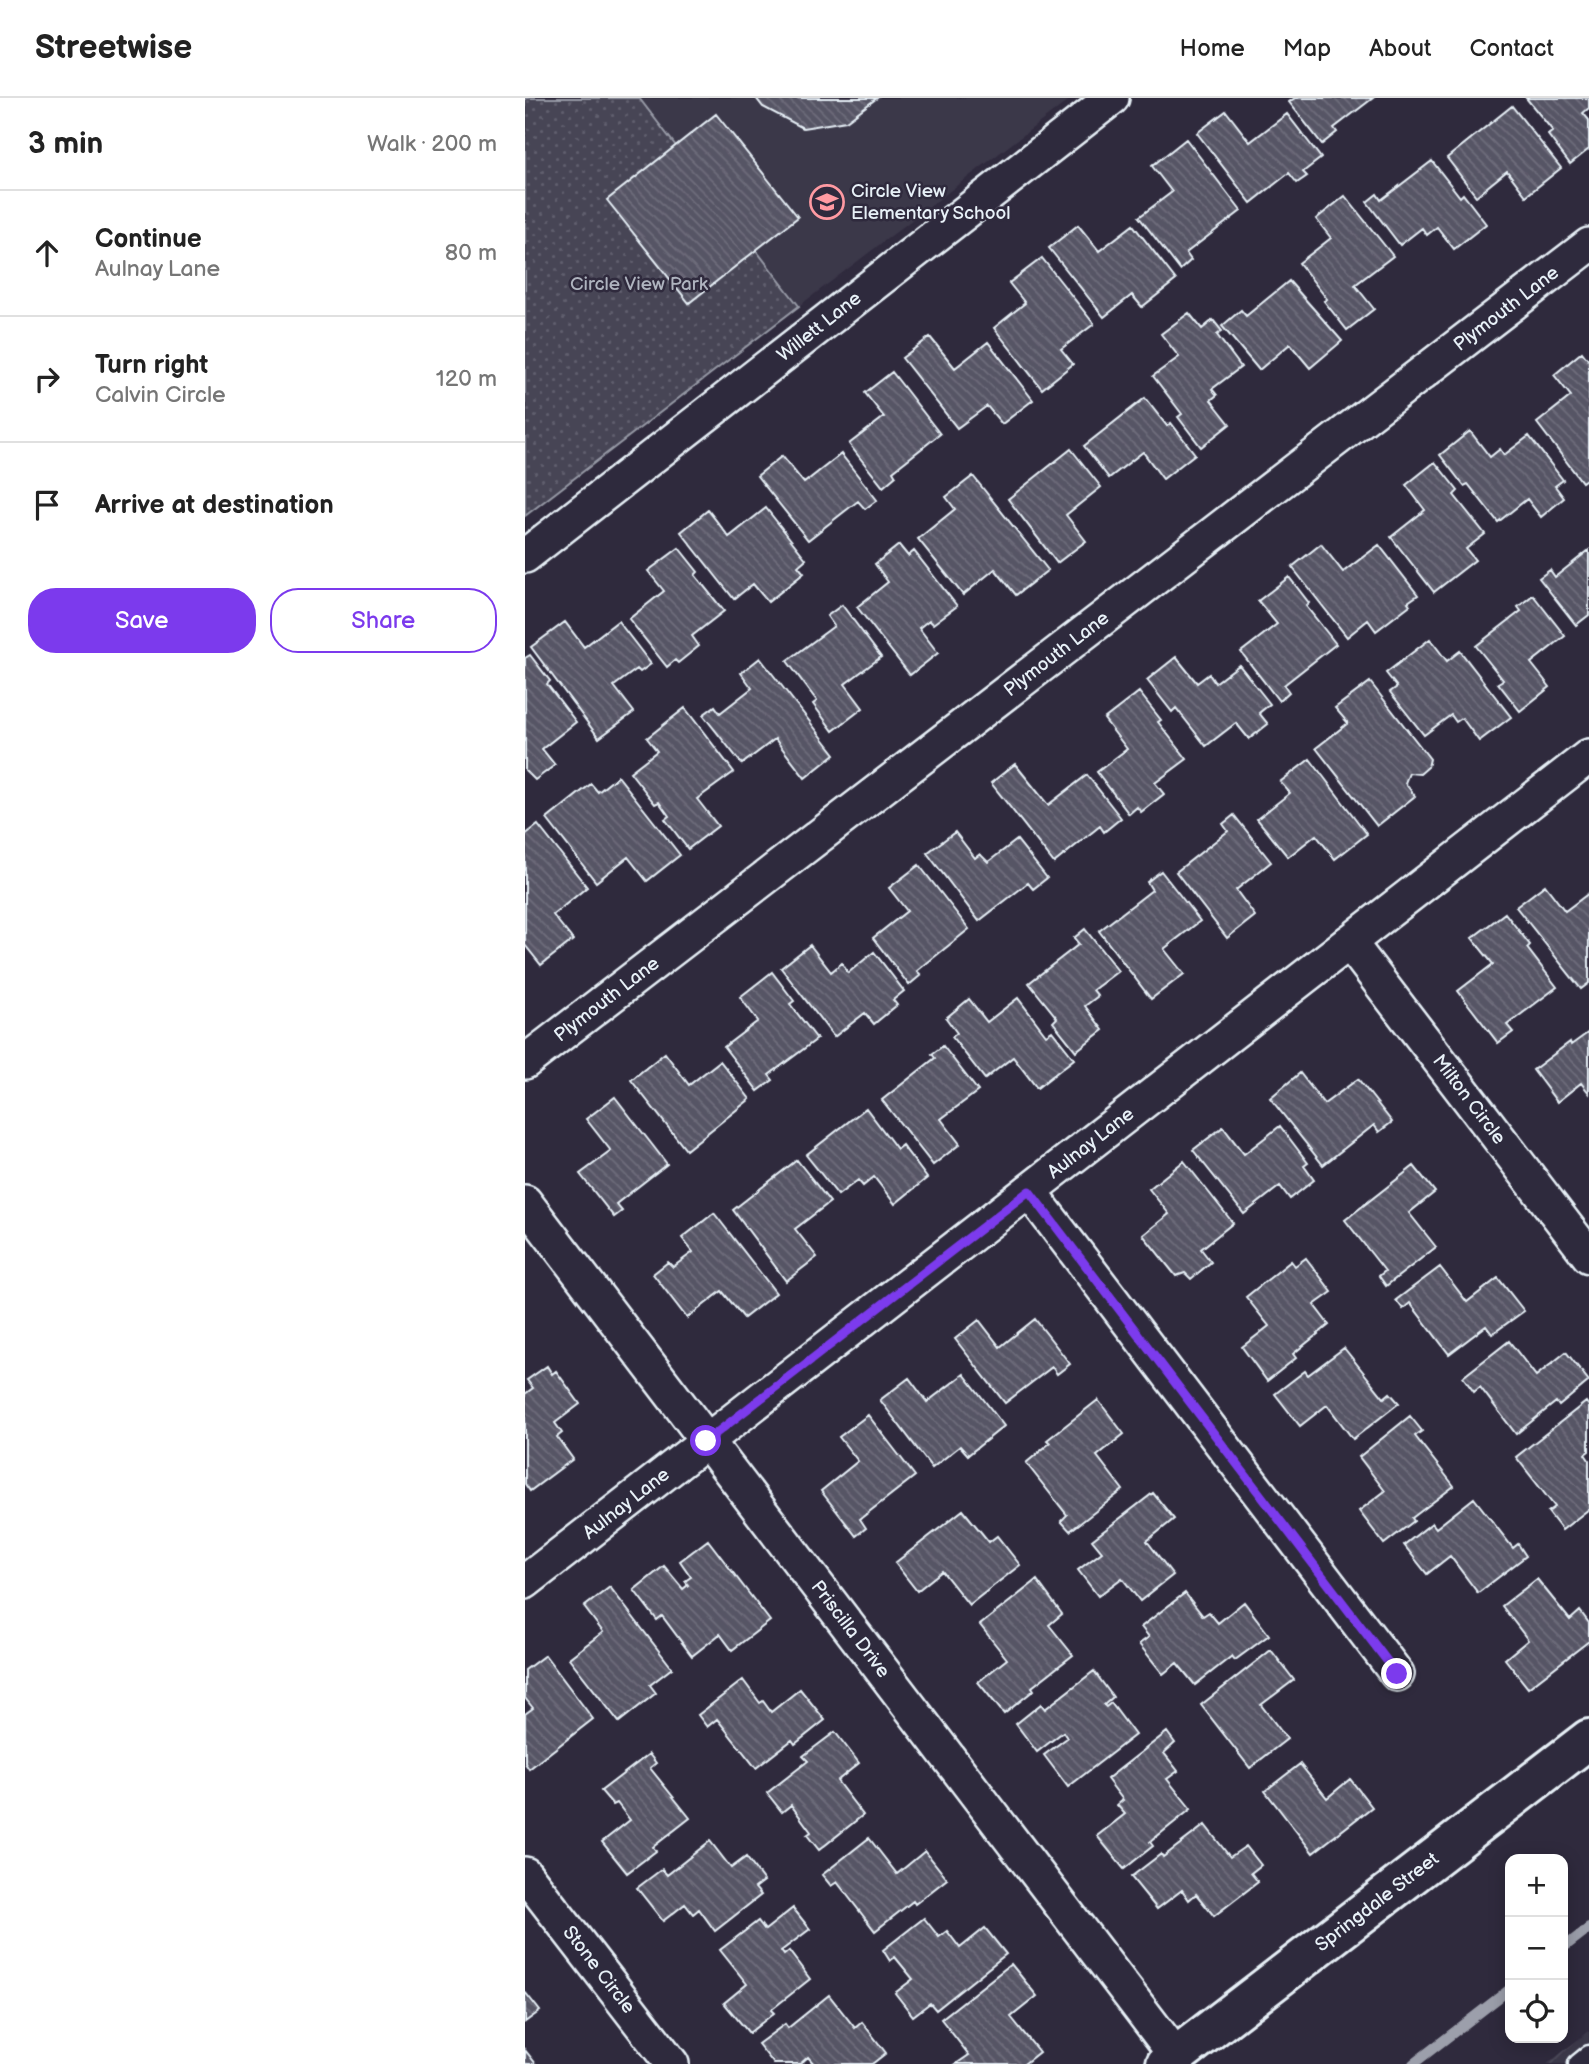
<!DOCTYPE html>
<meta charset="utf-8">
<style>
body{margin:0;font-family:"Balsamiq Sans",sans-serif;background:#f6f6f6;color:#222}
.controls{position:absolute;right:21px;bottom:21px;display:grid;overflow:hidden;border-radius:14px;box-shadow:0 4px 18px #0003}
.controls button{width:63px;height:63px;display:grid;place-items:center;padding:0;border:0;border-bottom:2px solid #e0e0e0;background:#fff;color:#222;font:35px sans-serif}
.stop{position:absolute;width:21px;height:21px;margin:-16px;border:5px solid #7c3aed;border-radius:50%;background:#fff}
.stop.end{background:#7c3aed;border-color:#fff;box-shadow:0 2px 7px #0008}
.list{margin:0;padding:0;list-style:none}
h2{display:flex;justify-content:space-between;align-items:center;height:91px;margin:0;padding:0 28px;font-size:30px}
h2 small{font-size:23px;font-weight:400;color:#767676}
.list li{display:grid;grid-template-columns:46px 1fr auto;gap:21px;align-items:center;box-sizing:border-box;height:126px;padding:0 28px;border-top:2px solid #e0e0e0}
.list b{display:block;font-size:26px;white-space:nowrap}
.list p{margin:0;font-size:23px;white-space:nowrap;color:#767676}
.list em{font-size:23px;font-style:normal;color:#767676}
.actions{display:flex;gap:14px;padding:21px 28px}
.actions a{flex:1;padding:16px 0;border:2px solid #7c3aed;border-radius:28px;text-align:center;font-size:24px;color:#7c3aed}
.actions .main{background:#7c3aed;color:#fff}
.icon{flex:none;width:38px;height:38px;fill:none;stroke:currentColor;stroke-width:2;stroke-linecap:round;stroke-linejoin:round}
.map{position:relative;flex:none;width:1064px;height:1966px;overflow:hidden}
header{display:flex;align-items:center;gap:42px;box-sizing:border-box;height:98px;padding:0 35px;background:#fff;border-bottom:2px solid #e0e0e0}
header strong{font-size:33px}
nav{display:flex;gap:38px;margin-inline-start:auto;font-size:24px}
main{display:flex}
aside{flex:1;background:#fff}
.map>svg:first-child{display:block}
.built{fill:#3b3749}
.industrial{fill:url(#industrial-furrows)}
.park{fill:url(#park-dots);stroke:#979aa6;stroke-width:2}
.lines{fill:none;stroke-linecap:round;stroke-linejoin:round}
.stream{stroke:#9c9fab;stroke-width:10}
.building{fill:url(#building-back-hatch);stroke:#e8f1f8;stroke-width:2}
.lane-casing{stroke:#e8f1f8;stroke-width:23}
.street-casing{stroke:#e8f1f8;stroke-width:38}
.secondary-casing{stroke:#e8f1f8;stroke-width:44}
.lane{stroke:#2f2a3d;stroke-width:18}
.street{stroke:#2f2a3d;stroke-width:33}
.secondary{stroke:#2f2a3d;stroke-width:38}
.route{stroke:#7c3aed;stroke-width:9}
.labels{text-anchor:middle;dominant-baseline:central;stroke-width:5;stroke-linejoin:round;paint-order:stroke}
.poi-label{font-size:19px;fill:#e8f1f8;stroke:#2f2a3d;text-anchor:start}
.park-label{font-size:19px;fill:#afb4bf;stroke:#2f2a3d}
.street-label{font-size:19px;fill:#e8f1f8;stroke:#2f2a3d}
</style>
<header>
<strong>Streetwise</strong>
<nav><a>Home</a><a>Map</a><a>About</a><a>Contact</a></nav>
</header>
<main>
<aside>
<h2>3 min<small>Walk · 200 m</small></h2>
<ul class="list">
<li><svg class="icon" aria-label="ahead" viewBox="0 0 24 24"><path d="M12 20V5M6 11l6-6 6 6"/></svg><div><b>Continue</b><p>Aulnay Lane</p></div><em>80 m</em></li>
<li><svg class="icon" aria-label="right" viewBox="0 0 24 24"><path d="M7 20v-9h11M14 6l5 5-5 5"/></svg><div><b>Turn right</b><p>Calvin Circle</p></div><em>120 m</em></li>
<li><svg class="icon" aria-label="arrive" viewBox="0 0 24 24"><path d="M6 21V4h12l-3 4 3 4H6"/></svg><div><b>Arrive at destination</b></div></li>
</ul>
<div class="actions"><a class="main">Save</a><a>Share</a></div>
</aside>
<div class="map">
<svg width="1064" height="1966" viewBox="0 0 1064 1966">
<defs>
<pattern id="industrial-furrows" width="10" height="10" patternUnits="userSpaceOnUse" patternTransform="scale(1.75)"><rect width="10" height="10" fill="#3b3749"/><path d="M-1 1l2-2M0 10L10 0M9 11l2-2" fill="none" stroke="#4e4b5b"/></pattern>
<pattern id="park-dots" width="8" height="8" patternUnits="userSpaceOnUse" patternTransform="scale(1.75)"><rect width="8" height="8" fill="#464455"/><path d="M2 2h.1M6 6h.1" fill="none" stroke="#615f6e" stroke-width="1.8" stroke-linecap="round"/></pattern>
<pattern id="building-back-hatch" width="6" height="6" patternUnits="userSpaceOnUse" patternTransform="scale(1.75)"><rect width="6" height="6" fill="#575565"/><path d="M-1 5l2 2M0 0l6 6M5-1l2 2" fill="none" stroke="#6f6e7c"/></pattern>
</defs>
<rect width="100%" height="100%" fill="#2f2a3d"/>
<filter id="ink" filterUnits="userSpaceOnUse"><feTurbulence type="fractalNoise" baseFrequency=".0143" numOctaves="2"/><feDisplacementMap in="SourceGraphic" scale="14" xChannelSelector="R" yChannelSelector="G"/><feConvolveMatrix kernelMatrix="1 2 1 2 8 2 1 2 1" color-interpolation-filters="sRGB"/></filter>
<g filter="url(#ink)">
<path class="built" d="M 114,0 L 547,0 L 274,208 Z"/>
<path class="industrial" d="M 1064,1933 L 1064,1966 L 1022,1966 Z"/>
<path class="park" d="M 0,0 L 114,0 L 274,208 L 0,418 Z"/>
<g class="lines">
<path class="stream" d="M 1038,1850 L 1064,1830
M 888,1966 L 985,1891"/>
</g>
<path class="building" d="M 231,0 L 352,0 L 321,23 L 278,30 L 238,9 Z
M 770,0 L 848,0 L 809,30 L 812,34 L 797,46 L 764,4 Z
M 1001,0 L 1064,0 L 1064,10 L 1058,15 L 1064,22 L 1064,51 L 1045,66 L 1023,37 L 1028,33 Z
M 987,8 L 1036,70 L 1001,98 L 982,73 L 951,98 L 922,60 Z
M 701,13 L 725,44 L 762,16 L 796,60 L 778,74 L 782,78 L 772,85 L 764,75 L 726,105 L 672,35 Z
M 191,16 L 273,119 L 164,205 L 82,102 Z
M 661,41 L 716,113 L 661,155 L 666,162 L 655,172 L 614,119 L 647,94 L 627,68 Z
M 907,63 L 935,99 L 938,96 L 961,126 L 929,151 L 912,129 L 902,137 L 897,130 L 875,147 L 842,104 L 852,96 L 856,102 Z
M 820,98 L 868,158 L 830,187 L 849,211 L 822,232 L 799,203 L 802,201 L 774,165 L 806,140 L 791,121 Z
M 553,127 L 574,153 L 608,127 L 651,182 L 617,209 L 607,197 L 579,219 L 524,150 Z
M 517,160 L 569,226 L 536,251 L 548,266 L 517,291 L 469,230 L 500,205 L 484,185 Z
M 764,183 L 817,243 L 785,270 L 765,246 L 734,272 L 697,228 L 716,212 L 721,218 Z
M 664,215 L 677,231 L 688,222 L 697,233 L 692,237 L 716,269 L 687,291 L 692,297 L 686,302 L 705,326 L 676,349 L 653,319 L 657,316 L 628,278 L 654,259 L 636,236 Z
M 405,239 L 430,270 L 463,244 L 508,302 L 477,326 L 462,308 L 432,330 L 377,260 Z
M 1057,254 L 1064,263 L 1064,379 L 1057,384 L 1012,325 L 1046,298 L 1029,277 Z
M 367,274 L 415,336 L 368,373 L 371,378 L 358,389 L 324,346 L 359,319 L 340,295 Z
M 620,300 L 642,328 L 646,325 L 670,356 L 638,381 L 618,354 L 584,380 L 559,348 Z
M 945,333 L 965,359 L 975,351 L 979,357 L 1004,338 L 1038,382 L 1030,388 L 1039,400 L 1016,419 L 1002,401 L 973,424 L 943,386 L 939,388 L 915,357 Z
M 546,351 L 576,389 L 541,417 L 561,443 L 532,465 L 483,401 Z
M 316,356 L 352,402 L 340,411 L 333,403 L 283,442 L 232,378 L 257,358 L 279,385 Z
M 910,364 L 933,393 L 929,397 L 960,436 L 941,451 L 950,462 L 909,494 L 866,439 L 900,412 L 881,387 Z
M 448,378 L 523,472 L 491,497 L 470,471 L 438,497 L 393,441 L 430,411 L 421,399 Z
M 241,410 L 281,461 L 273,468 L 279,475 L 243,504 L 228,486 L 209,501 L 156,434 L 183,412 L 204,439 Z
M 796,446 L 818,474 L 854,447 L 893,497 L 883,504 L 885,507 L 851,533 L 843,522 L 822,539 L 767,469 Z
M 374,447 L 383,458 L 389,453 L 432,508 L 408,526 L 404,522 L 394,530 L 413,555 L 385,577 L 332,509 L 363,484 L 350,466 Z
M 154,450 L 173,474 L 170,477 L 199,513 L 167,538 L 174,548 L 153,565 L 150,562 L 142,569 L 104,521 L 139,493 L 123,473 Z
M 1064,452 L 1064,517 L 1051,527 L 1014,480 L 1025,472 L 1030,479 Z
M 764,479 L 784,505 L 781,508 L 811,546 L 759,587 L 764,594 L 754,603 L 716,554 L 752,526 L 733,503 Z
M 1008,497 L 1040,538 L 1006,565 L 1025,589 L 995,613 L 973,585 L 978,582 L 951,548 L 996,513 L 993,509 Z
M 317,507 L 356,559 L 320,586 L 338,610 L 308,633 L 288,606 L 292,603 L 262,563 L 309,528 L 302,518 Z
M 93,523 L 126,566 L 115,574 L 112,571 L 89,588 L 109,614 L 74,640 L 6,549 L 40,524 L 59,549 Z
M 905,541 L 922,563 L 935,553 L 986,619 L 954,643 L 937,620 L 931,624 L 926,617 L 899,637 L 865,594 L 872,589 L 861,575 Z
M 5,557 L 25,583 L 22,586 L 51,624 L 17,651 L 30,667 L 10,682 L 0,672 L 0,560 Z
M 651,559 L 672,585 L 684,576 L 690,585 L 714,567 L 745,606 L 734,615 L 743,626 L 724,641 L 711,625 L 681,648 L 651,610 L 647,614 L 622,582 Z
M 235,560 L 310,656 L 280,680 L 250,641 L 217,666 L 178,617 L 190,608 L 195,615 L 227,590 L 216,575 Z
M 845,584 L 905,661 L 903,669 L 895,676 L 884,675 L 880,685 L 890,698 L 852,728 L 791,650 L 823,625 L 810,610 Z
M 614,594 L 636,622 L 633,624 L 662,661 L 630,685 L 639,696 L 616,714 L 612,709 L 604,716 L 572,674 L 602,651 L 579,621 Z
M 160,610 L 209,674 L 172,701 L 193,728 L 163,751 L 140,721 L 144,718 L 134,704 L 130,706 L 105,674 L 132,653 L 122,640 Z
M 785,661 L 842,736 L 810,761 L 791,737 L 763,759 L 732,721 L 765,695 L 755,684 Z
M 490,666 L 523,707 L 562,677 L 596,720 L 579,734 L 575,728 L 529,765 L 466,685 Z
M 93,678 L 155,757 L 122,783 L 103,759 L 71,784 L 22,721 L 66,686 L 73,694 Z
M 709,717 L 746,764 L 711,792 L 730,818 L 702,840 L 651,774 L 703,733 L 698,726 Z
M 13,727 L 62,789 L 28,817 L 48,842 L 16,867 L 0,847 L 0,737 Z
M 430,734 L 450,760 L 455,756 L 463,764 L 492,742 L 522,780 L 508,791 L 503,785 L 454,823 L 402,755 Z
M 394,767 L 444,831 L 392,873 L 396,877 L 384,887 L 348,840 L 382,813 L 364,790 Z
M 636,773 L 675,823 L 639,851 L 659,876 L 626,901 L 574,833 L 627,792 L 622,784 Z
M 1020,787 L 1040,813 L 1064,795 L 1064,885 L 1056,891 L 991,809 Z
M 980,815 L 1005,847 L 1002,850 L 1032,889 L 982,927 L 988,934 L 973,945 L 933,893 L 968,866 L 947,840 Z
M 560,831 L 593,873 L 568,892 L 573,898 L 560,908 L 578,932 L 551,953 L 528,924 L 532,920 L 504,885 L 554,846 L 549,840 Z
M 285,847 L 306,874 L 317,865 L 323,875 L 349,854 L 379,893 L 368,902 L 372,907 L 349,926 L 340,915 L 309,939 L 256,870 Z
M 247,874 L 269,903 L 265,906 L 292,941 L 244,977 L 248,982 L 233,993 L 199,949 L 233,923 L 215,899 Z
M 493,900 L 521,937 L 527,933 L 549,961 L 512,990 L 488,959 L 460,981 L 427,939 L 432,935 L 421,920 L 444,901 L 462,924 Z
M 1064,934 L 1064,995 L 1056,985 L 1032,1004 L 1008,972 L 1045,944 L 1046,947 Z
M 418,948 L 453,993 L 416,1021 L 435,1046 L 408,1067 L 357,1002 L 410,960 L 407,956 Z
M 140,955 L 164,987 L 195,963 L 225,1001 L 161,1052 L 106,982 Z
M 775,975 L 799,1006 L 833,981 L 867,1024 L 854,1034 L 849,1027 L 798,1067 L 745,1000 Z
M 90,999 L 142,1066 L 91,1106 L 97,1113 L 89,1119 L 55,1076 L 86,1053 L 61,1021 Z
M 341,1010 L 372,1051 L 377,1047 L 402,1080 L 370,1106 L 349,1079 L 338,1088 L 333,1082 L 313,1097 L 281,1057 Z
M 755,1028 L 783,1065 L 779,1068 L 789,1082 L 765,1101 L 755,1088 L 719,1116 L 668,1052 L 698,1029 L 719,1056 Z
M 272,1062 L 305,1104 L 270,1131 L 292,1159 L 261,1183 L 208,1112 Z
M 659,1063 L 708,1125 L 676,1151 L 686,1164 L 666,1181 L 660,1175 L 651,1178 L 618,1137 L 644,1116 L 624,1091 Z
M 889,1068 L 910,1094 L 884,1115 L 911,1149 L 861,1188 L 854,1178 L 860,1173 L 820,1122 Z
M 189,1115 L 251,1195 L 219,1220 L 197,1193 L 162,1220 L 128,1176 L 143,1164 L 148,1169 L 168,1154 L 157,1140 Z
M 781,1160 L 807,1194 L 789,1207 L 804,1227 L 768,1256 L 771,1260 L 742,1283 L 717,1249 L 744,1228 L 721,1199 L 766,1163 L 770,1168 Z
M 915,1169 L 942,1204 L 973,1180 L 999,1213 L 967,1236 L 961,1228 L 924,1256 L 885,1205 L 878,1211 L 871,1202 Z
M 510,1221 L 545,1266 L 532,1276 L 527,1269 L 480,1305 L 430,1241 L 454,1222 L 475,1249 Z
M 984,1243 L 1011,1278 L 1041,1254 L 1064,1283 L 1034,1308 L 1031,1304 L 991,1336 L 955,1289 L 949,1294 L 938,1279 Z
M 819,1250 L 859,1300 L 865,1295 L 874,1305 L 828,1341 L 802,1307 L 775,1328 L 750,1296 L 780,1273 L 783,1277 Z
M 22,1268 L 27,1276 L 31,1273 L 55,1306 L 30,1325 L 37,1335 L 32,1339 L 48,1361 L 5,1393 L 0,1386 L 0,1296 L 8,1290 L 2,1282 Z
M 439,1276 L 479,1328 L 443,1357 L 435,1348 L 407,1370 L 355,1302 L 384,1280 L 402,1304 Z
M 573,1302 L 599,1336 L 572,1358 L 598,1392 L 545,1433 L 536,1423 L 542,1417 L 501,1365 L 525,1345 L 522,1342 Z
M 1061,1304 L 1064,1308 L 1064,1353 L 1060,1356 L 1064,1362 L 1064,1411 L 1037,1432 L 1023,1414 L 1030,1409 L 991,1359 Z
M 343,1317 L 390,1378 L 335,1421 L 341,1430 L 331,1438 L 296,1393 L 333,1363 L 314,1339 Z
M 885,1318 L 897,1333 L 890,1338 L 929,1388 L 887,1420 L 889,1423 L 859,1446 L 834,1413 L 860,1393 L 834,1359 Z
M 628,1395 L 649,1421 L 622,1443 L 648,1477 L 615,1503 L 597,1480 L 573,1498 L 553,1472 L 577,1454 L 567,1442 Z
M 949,1400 L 988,1450 L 993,1446 L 1001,1458 L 953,1495 L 925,1458 L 902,1476 L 879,1447 L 907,1425 L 911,1430 Z
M 438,1412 L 464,1444 L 472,1438 L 495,1467 L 444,1507 L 417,1473 L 392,1493 L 370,1465 Z
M 183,1442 L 245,1523 L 207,1552 L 195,1536 L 167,1558 L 137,1518 L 132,1522 L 109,1492 L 139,1468 L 158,1491 L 163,1487 L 160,1483 L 166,1479 L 155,1463 Z
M 1012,1481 L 1045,1522 L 1055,1513 L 1064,1525 L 1064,1543 L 1003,1590 L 980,1561 L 1003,1542 L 977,1508 Z
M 512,1482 L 537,1516 L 524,1527 L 548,1557 L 507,1589 L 509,1592 L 479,1616 L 453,1584 L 482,1561 L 455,1527 Z
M 85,1489 L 147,1570 L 125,1587 L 131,1595 L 94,1624 L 44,1560 L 78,1534 L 59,1509 Z
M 660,1495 L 678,1518 L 684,1514 L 693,1525 L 719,1504 L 744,1537 L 710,1562 L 707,1558 L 670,1587 L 652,1565 L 638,1576 L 614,1546 L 624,1539 L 616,1529 Z
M 746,1552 L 769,1582 L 736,1607 L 762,1641 L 725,1670 L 676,1607 Z
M 20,1557 L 68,1621 L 4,1671 L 0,1665 L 0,1616 L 8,1610 L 0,1600 L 0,1572 Z
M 569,1573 L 588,1599 L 579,1607 L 581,1609 L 586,1605 L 610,1637 L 543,1689 L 519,1657 L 542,1640 L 538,1634 L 512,1654 L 491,1626 L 516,1606 L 520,1611 Z
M 218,1582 L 235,1605 L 238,1603 L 246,1614 L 275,1591 L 300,1622 L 270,1646 L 267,1642 L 231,1670 L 192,1621 L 182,1629 L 173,1617 Z
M 310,1634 L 334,1665 L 312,1683 L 338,1717 L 294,1752 L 282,1737 L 286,1734 L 266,1707 L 257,1714 L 242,1695 L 283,1663 L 278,1658 Z
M 642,1634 L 650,1645 L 639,1655 L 653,1673 L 642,1681 L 666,1711 L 625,1744 L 628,1748 L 599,1771 L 572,1738 L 600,1716 L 592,1707 L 598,1702 L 582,1681 Z
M 124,1656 L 131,1665 L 125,1670 L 165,1720 L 128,1749 L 131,1753 L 102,1775 L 77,1744 L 105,1722 L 92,1705 L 88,1707 L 76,1693 Z
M 775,1666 L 802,1700 L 825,1681 L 847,1709 L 788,1755 L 740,1693 Z
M 680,1727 L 705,1759 L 721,1748 L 736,1767 L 726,1775 L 733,1784 L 689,1818 L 671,1796 L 664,1802 L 657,1792 L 632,1811 L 606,1779 L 636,1756 L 638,1759 Z
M 344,1740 L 372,1776 L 400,1753 L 422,1781 L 390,1806 L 388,1803 L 350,1833 L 312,1784 L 306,1788 L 297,1777 Z
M 185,1743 L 206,1770 L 221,1759 L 239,1783 L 230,1790 L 236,1797 L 190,1833 L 174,1811 L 168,1816 L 160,1806 L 138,1823 L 112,1790 L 137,1771 L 142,1777 Z
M 268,1810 L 285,1831 L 256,1853 L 259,1857 L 264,1853 L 285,1881 L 246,1912 L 249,1915 L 224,1935 L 199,1905 L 222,1886 L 195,1852 L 233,1823 L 240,1832 Z
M 399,1820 L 414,1839 L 422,1833 L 435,1850 L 460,1830 L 481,1856 L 411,1912 L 405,1905 L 388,1918 L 370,1895 L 388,1881 L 370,1859 L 365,1863 L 358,1852 Z
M 486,1866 L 512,1898 L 486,1919 L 514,1954 L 499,1966 L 431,1966 L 444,1957 L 416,1921 Z
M 0,1894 L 15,1913 L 0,1924 Z
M 304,1897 L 330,1930 L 337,1924 L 361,1955 L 347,1966 L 289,1966 L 283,1959 L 275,1966 L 249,1966 L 233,1946 L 260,1926 L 263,1930 Z
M 0,1952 L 11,1966 L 0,1966 Z"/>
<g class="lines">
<g class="lane-casing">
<path id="lane" d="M 1053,1966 L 1064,1957"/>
</g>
<g class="street-casing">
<g id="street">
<path id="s1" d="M 0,458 L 587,0"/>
<path id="s2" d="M 824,844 L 1064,1158"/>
<path id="s3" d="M 0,964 L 1064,147"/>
<path d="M 504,1093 L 872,1576"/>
<path id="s4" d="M 0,1104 L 651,1958"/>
<path id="s5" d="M 0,1484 L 1064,658"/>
<path id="s6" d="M 0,1776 L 147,1966"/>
</g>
</g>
<g class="secondary-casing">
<g id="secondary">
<path id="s7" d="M 641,1966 L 1064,1641"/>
</g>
</g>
<use href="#lane" class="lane"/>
<use href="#street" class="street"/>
<use href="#secondary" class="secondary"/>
</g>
</g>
<g class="lines" filter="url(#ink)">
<path class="route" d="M 181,1343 L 504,1093 L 872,1576"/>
</g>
<defs>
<g id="school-ring" transform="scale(1.75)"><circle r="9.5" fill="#2f2a3d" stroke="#ff9aa2" stroke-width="1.5"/><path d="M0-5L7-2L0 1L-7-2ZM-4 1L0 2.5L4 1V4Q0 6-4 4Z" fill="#ff9aa2"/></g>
</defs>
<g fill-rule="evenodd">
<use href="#school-ring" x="302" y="104"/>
</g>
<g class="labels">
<g class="poi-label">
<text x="326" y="93">Circle View<tspan x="326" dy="22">Elementary School</tspan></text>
</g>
<g class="park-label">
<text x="114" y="186">Circle View Park</text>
</g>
<g class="street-label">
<text stroke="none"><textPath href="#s3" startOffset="1237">Plymouth Lane</textPath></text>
<text stroke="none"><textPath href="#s1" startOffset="373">Willett Lane</textPath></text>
<text stroke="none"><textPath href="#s3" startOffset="670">Plymouth Lane</textPath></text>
<text stroke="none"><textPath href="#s3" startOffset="103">Plymouth Lane</textPath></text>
<text stroke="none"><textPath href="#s2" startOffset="198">Milton Circle</textPath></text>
<text stroke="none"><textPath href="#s5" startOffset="716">Aulnay Lane</textPath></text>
<text stroke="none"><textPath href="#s5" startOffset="128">Aulnay Lane</textPath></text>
<text stroke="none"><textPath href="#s4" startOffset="537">Priscilla Drive</textPath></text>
<text stroke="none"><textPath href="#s7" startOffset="266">Springdale Street</textPath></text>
<text stroke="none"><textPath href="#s6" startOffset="121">Stone Circle</textPath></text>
</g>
</g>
</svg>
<div class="controls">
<button>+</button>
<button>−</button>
<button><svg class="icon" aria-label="locate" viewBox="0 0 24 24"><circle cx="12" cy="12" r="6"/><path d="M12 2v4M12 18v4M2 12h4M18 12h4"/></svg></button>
</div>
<div class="stop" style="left:181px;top:1343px"></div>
<div class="stop end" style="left:872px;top:1576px"></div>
</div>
</main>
